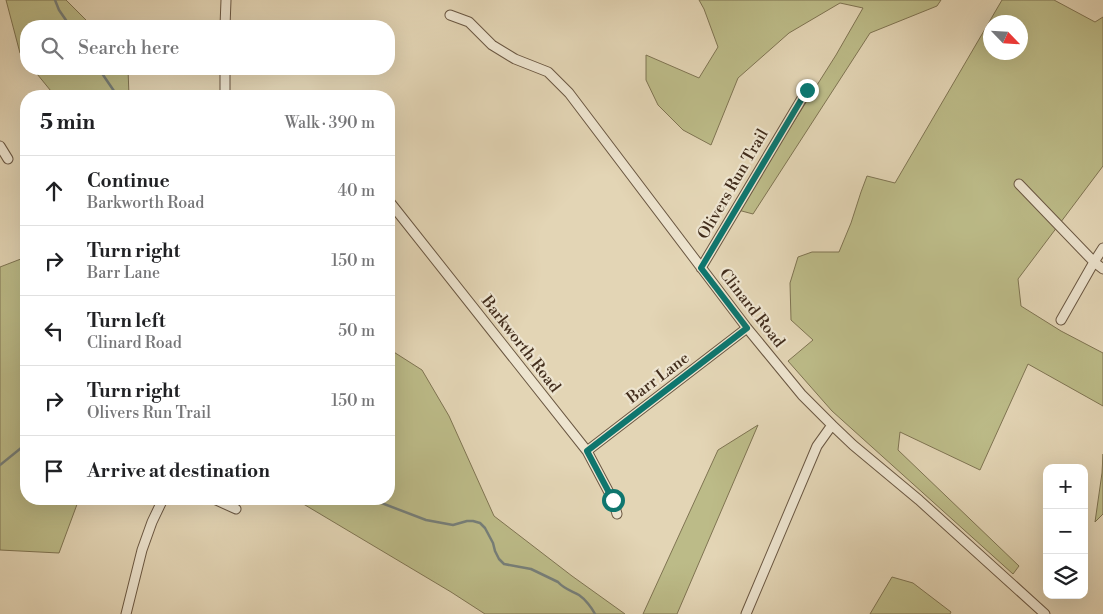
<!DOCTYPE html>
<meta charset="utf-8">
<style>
body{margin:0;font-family:"Libre Bodoni",serif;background:#f2f2f2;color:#202124}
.controls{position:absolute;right:15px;bottom:15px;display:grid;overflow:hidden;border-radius:10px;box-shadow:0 5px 20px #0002}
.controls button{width:45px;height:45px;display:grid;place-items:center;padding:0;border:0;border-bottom:1px solid #e0e0e0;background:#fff;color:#202124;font:25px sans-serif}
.compass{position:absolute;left:983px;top:15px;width:45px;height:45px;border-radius:50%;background:#fff;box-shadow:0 5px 20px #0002;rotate:115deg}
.stop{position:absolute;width:15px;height:15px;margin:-11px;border:4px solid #0f766e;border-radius:50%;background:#fff}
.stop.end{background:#0f766e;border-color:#fff;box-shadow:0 1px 5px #0008}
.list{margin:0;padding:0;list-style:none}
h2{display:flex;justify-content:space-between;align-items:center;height:65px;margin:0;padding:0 20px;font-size:21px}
h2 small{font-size:16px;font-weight:400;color:#757577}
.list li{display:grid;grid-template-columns:32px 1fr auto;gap:15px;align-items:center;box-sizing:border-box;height:70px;padding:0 20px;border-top:1px solid #e0e0e0}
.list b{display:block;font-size:19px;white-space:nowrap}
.list p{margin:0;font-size:16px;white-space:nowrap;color:#757577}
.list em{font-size:16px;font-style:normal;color:#757577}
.icon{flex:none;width:28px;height:28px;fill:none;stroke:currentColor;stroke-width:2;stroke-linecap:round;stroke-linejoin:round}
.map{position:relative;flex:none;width:1103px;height:614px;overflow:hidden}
.search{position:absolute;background:#fff;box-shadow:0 5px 20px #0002;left:20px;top:20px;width:375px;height:55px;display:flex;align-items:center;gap:12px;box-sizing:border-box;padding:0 18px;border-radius:20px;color:#757577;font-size:19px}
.panel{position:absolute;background:#fff;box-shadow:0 5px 20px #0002;left:20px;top:90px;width:375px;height:415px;border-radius:20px}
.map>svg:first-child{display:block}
.green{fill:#bcbb88;stroke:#7f7452;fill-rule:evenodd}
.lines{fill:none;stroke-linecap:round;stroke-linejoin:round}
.stream{stroke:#767f7a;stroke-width:2.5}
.minor-casing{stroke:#6a5742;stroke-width:11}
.minor{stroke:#ede4cf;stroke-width:9}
.route{stroke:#0f766e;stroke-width:6}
.labels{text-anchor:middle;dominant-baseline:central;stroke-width:4.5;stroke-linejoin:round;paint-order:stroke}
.street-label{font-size:16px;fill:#422d1c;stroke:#ede4cf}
</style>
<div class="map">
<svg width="1103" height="614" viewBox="0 0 1103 614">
<rect width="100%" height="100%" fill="#e3d5b5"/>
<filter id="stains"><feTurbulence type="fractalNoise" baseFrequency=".004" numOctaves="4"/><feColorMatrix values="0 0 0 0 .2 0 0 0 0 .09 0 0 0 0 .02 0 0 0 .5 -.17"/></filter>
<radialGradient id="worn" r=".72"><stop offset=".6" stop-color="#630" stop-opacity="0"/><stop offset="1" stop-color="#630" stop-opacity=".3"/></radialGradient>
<path class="green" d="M 6,0 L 66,0 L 92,26 L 26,26 L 26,60 L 20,53 Z
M 699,0 L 941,0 L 937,6 L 870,33 L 753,214 L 738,210 L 836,55 L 863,8 L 840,3 L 789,33 L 738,78 L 711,145 L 683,130 L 658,105 L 646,80 L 646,55 L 699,78 L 718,47 L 704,9 Z
M 1002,0 L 1054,0 L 1095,22 L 1103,17 L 1103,166 L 1018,279 L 1021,306 L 1061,331 L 1103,353 L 1103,406 L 1028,364 L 980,470 L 900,432 L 898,450 L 1019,566 L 1013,574 L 832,411 L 788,361 L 813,340 L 791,320 L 790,283 L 798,257 L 812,252 L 839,252 L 851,223 L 861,192 L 867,176 L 895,183 ZM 990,22 L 1020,22 L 1020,52 L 990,52 Z
M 33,69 L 128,69 L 129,96 L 55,96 Z
M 26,257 L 26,499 L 79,499 L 59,553 L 0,550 L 0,267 Z
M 389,349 L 422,370 L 449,416 L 494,516 L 572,576 L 625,614 L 485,614 L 451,592 L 295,499 L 389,499 Z
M 758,425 L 677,614 L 643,614 L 718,450 Z
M 1103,454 L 1103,514 L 1095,522 L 1102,473 Z
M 892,577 L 913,583 L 951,612 L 950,614 L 870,614 Z"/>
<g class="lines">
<path class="stream" d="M 55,0 L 59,10 L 70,26
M 99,69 L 114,91 L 119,96
M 0,465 L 26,444
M 371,499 L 426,520 L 453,525 L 467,521 L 473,521 L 480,523 L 485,528 L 493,543 L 495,551 L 499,559 L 504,564 L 531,569 L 558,582 C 564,589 572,591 579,595 C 585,599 592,608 595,614"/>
<g class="minor-casing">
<path id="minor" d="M 450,15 L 469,22 L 492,45 L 515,59 L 548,72 L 569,93 L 747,328 L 802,395 L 832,425 L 853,445 L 919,500 L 1045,614
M 225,26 L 226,0
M 225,69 L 225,96
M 0,146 L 8,159
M 1019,184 L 1094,262 L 1103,269
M 389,201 L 587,451 L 613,500 L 617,514
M 701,268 L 807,90
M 1061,320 L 1094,262 L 1103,248
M 587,451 L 747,328
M 214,499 L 236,509
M 126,614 L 142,550 L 152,522 L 163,499
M 746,614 L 817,446 L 832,425"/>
</g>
<use href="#minor" class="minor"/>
</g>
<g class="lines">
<path class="route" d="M 613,500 L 587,451 L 747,328 L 701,268 L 807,90"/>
</g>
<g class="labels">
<g class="street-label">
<text transform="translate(733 184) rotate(-60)">Olivers Run Trail</text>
<text transform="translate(752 308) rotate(52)">Clinard Road</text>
<text transform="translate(521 344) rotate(52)">Barkworth Road</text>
<text transform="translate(658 378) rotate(-37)">Barr Lane</text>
</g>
</g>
<rect width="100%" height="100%" filter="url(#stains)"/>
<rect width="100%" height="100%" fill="url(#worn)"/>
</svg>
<div class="controls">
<button>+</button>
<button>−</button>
<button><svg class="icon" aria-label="layers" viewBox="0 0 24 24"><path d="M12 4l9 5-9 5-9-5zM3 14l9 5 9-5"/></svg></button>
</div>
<svg class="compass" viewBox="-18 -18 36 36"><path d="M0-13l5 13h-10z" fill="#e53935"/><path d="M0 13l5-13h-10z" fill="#757577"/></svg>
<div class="stop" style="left:613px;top:500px"></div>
<div class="stop end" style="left:807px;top:90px"></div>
<div class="search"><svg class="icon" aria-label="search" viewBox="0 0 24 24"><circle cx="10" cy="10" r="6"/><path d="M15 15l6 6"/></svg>Search here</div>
<section class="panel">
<h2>5 min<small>Walk · 390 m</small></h2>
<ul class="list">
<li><svg class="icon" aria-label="ahead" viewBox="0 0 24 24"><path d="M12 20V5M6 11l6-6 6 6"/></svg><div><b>Continue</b><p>Barkworth Road</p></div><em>40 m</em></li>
<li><svg class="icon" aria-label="right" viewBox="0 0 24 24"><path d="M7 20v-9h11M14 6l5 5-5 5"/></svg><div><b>Turn right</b><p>Barr Lane</p></div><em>150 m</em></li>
<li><svg class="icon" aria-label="left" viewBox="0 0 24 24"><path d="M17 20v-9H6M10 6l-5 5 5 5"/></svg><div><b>Turn left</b><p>Clinard Road</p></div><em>50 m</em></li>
<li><svg class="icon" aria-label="right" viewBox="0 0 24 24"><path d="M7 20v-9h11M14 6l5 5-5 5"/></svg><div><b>Turn right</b><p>Olivers Run Trail</p></div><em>150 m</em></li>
<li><svg class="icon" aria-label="arrive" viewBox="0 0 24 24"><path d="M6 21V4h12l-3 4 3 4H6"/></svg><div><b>Arrive at destination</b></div></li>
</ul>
</section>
</div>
